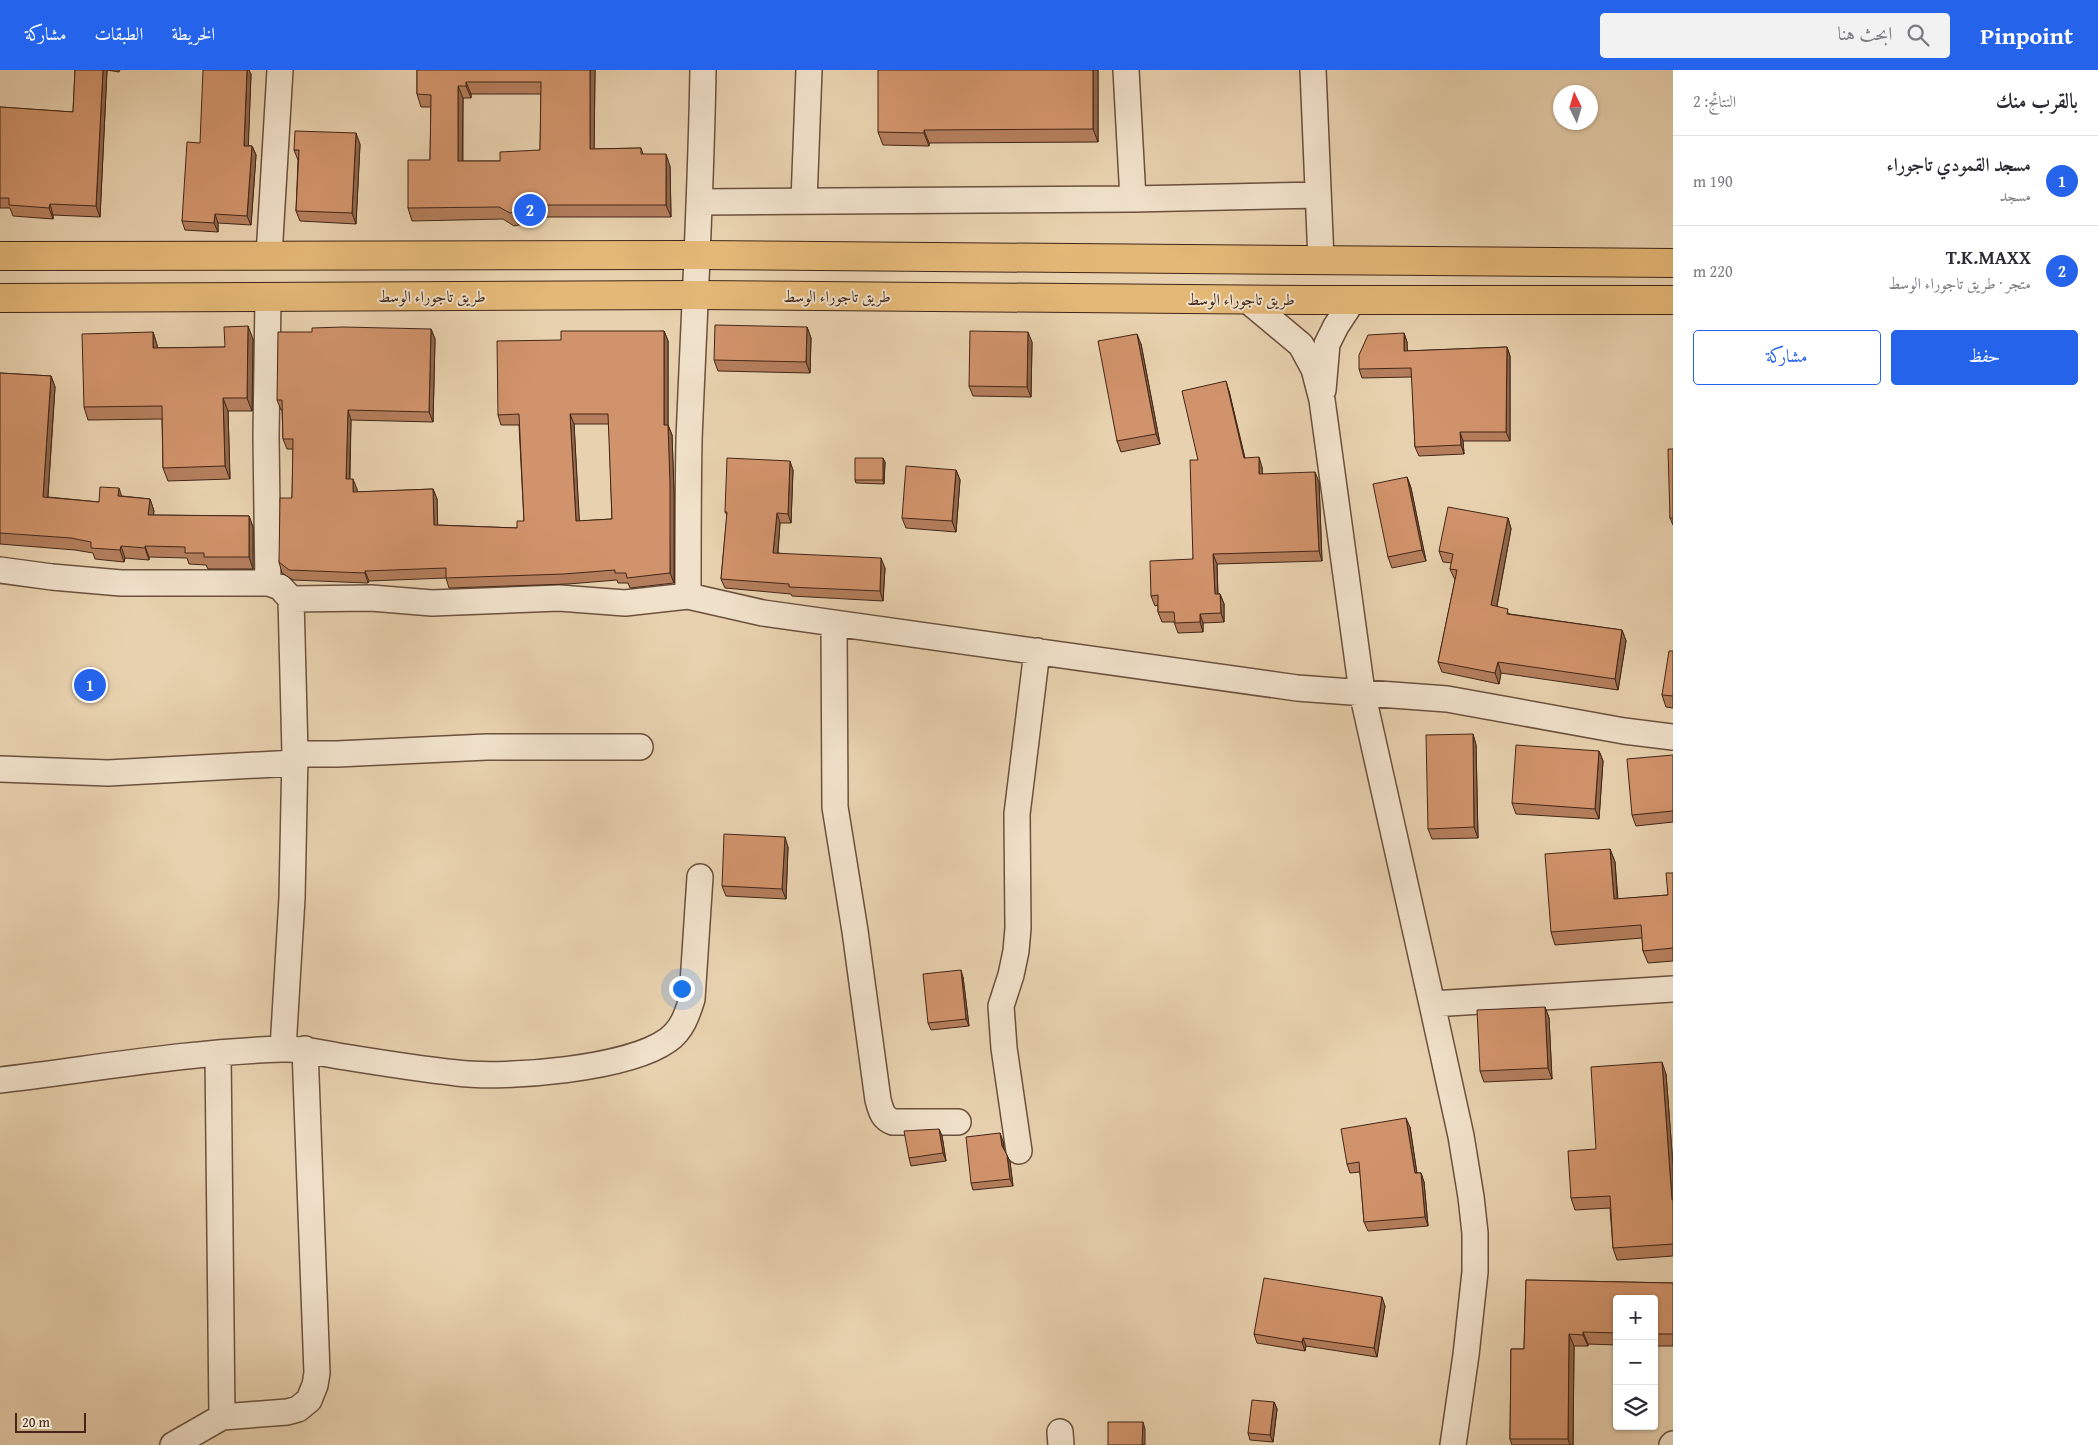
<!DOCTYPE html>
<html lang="ar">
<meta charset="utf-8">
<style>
body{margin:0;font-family:"Gentium Book Plus",Amiri,serif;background:#f2f2f3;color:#2b2b33;direction:rtl}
.controls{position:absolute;right:15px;bottom:15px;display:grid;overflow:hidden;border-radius:5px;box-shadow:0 1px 4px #0004}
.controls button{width:45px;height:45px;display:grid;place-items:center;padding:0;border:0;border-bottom:1px solid #e1e1e2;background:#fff;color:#2b2b33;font:25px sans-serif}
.compass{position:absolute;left:1553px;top:15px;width:45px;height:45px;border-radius:50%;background:#fff;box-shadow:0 1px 4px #0004;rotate:355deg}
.scale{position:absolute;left:15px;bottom:12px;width:71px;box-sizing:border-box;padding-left:5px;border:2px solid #432617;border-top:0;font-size:14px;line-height:18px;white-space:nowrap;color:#432617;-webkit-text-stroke:4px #f0e1ca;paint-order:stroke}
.you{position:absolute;left:681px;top:918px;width:18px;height:18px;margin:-12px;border:4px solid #fff;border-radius:50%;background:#1a73e8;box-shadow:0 0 0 8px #1a73e833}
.badge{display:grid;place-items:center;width:32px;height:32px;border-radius:50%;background:#2563eb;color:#fff;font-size:16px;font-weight:700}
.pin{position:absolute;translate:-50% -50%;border:2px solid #fff;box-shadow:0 1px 5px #0006}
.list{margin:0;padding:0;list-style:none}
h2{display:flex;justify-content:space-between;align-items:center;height:65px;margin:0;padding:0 20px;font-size:21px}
h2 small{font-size:16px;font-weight:400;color:#7c7c81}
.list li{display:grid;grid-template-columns:32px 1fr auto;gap:15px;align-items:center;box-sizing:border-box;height:90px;padding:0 20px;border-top:1px solid #e1e1e2}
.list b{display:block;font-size:19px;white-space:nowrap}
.list p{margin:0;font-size:16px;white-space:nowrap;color:#7c7c81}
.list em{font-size:16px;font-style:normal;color:#7c7c81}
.actions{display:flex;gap:10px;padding:15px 20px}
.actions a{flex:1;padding:11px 0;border:1px solid #2563eb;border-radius:5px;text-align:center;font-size:18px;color:#2563eb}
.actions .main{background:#2563eb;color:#fff}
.icon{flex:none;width:28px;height:28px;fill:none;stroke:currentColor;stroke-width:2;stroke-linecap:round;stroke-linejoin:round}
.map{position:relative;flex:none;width:1673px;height:1375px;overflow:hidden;direction:ltr}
header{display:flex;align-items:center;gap:30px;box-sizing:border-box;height:70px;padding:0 25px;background:#2563eb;color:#fff}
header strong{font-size:24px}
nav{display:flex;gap:28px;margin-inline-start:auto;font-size:18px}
.search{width:350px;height:45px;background:#f2f2f3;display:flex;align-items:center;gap:12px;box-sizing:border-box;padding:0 18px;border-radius:5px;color:#7c7c81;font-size:19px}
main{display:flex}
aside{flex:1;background:#fff}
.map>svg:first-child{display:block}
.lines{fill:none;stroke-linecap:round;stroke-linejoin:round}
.minor-casing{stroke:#6c513d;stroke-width:28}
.major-casing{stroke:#432617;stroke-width:30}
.minor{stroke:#f0e1ca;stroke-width:25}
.major{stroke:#e4b877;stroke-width:28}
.wall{fill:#b47e5c;stroke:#432617;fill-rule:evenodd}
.shaded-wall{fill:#92674b;stroke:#432617}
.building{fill:#d1936b;stroke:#432617;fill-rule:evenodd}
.labels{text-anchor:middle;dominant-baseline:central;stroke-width:4;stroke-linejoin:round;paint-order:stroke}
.street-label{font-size:16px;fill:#432617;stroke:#f0e1ca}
</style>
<header>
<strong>Pinpoint</strong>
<div class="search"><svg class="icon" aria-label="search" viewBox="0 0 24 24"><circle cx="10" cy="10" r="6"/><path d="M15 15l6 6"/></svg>ابحث هنا</div>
<nav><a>الخريطة</a><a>الطبقات</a><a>مشاركة</a></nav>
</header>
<main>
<aside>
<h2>بالقرب منك<small>النتائج: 2</small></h2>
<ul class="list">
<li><span class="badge">1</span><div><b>مسجد القمودي تاجوراء</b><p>مسجد</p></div><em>190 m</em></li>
<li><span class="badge">2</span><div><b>T.K.MAXX</b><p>متجر · طريق تاجوراء الوسط</p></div><em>220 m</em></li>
</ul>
<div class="actions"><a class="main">حفظ</a><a>مشاركة</a></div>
</aside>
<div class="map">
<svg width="1673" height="1375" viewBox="0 0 1673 1375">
<rect width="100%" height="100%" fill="#e8d1ae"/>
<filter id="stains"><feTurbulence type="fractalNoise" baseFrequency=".004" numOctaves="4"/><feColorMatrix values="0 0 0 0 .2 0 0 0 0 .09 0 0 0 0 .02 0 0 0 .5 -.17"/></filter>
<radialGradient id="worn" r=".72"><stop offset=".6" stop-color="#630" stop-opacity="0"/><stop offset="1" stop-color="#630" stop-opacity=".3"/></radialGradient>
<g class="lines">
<g class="minor-casing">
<path id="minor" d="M 1126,0 L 1133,129
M 1313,0 L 1321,190
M 804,131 L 809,0
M 700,132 L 1133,129 L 1318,125
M 269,186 L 280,0
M 1246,229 L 1301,275 L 1314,299 L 1322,330 L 1362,622 L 1432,934 L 1461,1066 L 1471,1127 L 1475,1163 L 1475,1202 L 1466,1285 L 1453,1375
M 1323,320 L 1327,274 L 1336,256 L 1353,230
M 0,500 L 52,507 L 121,513 L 268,513 L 280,517 L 291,529 L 295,684 L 292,828 L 283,979
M 268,513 L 266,367 L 268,227
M 688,526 C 688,474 688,422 689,370 C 694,247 701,124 703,0
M 291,529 L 371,528 L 432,533 L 559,528 L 625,533 L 688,526 L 763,543 L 1297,618 L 1447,629 L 1624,661 L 1673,667
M 834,553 L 835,737 L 855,861 L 878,1030 C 881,1040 882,1048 893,1052 L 958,1052
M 295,684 L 337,684 L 487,677 L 640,677
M 0,699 L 108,703 L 295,693
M 1432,934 L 1673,919
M 218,983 L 222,1347
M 0,1010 C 93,999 187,982 282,979 C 304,978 324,984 345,987 C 382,993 420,999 457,1003 C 507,1009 628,999 668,970 C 682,960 687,945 692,929 L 700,807
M 1019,1081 L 1004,978 L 1001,936 L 1011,905 L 1016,881 L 1018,858 L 1017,744 L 1037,581
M 1060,1362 L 1061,1375
M 173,1375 L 222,1347 L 287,1342 L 298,1339 L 309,1330 L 315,1315 L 317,1303 L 305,979
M 1672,1375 L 1673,1374"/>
</g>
<g class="major-casing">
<path id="major" d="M 0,186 L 696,185 L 1673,193
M 0,228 L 696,225 L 1308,230 L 1673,230"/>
</g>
<use href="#minor" class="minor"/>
<use href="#major" class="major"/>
</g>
<path class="wall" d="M 75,0 L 120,0 L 119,2 L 107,0 L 100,147 L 53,145 L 53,149 L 13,146 L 10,138 L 0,138 L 0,37 L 73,42 Z
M 417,0 L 595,0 L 594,79 L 641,78 L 643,84 L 670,96 L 671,147 L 540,147 L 529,153 L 514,156 L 503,149 L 412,151 L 408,138 L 430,90 L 431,37 L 421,37 L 417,24 ZM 471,24 L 541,24 L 540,80 L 500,91 L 463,91 L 463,28 L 471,28 Z
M 1098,0 L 1098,72 L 929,73 L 929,76 L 883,75 L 878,62 Z
M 251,4 L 248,76 L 252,76 L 256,85 L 251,155 L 218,153 L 218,162 L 185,160 L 182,151 L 200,73 Z
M 360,74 L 356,154 L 300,151 L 296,141 L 298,90 L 294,80 Z
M 807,257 L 811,268 L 810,303 L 718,301 L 714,290 Z
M 431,259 L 435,269 L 433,352 L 351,350 L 350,409 L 357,419 L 357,422 L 433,419 L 437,429 L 437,455 L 517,458 L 524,451 L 519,355 L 501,355 L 498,345 L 561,270 L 664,261 L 668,271 L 668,355 L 672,365 L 674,423 L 674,513 L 630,518 L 628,513 L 618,513 L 617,510 L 568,514 L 449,518 L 446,508 L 369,511 L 368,513 L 293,510 L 282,503 L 279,492 L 292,428 L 293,379 L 287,379 L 283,369 L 282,340 L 281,340 L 277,330 ZM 574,354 L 609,354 L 612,449 L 579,451 Z
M 153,262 L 157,275 L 157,278 L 225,277 L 253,269 L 252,341 L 228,341 L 230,409 L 168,411 L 163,398 L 162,349 L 88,350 L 84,337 Z
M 1404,263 L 1407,272 L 1407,281 L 1507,277 L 1510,286 L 1510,371 L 1463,371 L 1464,384 L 1419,386 L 1415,377 L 1412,307 L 1362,308 L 1359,299 Z
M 1032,272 L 1031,327 L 973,326 L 969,316 Z
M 1141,274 L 1160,374 L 1121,382 L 1117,371 Z
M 0,303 L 51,306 L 55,317 L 48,427 L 99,432 L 122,426 L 150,429 L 154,441 L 153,445 L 249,446 L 253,457 L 253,499 L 208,499 L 206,495 L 189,494 L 187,488 L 149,487 L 149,490 L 125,488 L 124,492 L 95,489 L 93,483 L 75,480 L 0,474 Z
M 1229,321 L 1245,388 L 1262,397 L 1262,404 L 1319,412 L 1322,491 L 1217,494 L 1218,524 L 1220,524 L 1224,534 L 1224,552 L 1203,553 L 1203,562 L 1178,563 L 1174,552 L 1162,552 L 1158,542 L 1158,535 L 1155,536 L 1151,526 L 1193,489 L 1198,390 Z
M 1673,379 L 1673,455 L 1670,448 Z
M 885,392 L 884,414 L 856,413 L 855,410 Z
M 793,400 L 791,453 L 780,453 L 778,483 L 885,498 L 883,531 L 792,526 L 791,524 L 725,518 L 721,509 L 727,445 L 725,442 Z
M 956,400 L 960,410 L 956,462 L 906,458 L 902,448 Z
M 1407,407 L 1411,418 L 1426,491 L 1392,498 L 1388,487 Z
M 1508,448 L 1511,459 L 1497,536 L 1510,544 L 1622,560 L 1626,571 L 1618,620 L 1501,603 L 1499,614 L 1442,602 L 1438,592 L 1455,510 L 1450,499 L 1452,493 L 1443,492 L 1439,481 Z
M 1673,581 L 1673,638 L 1666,637 L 1662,625 Z
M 1473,664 L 1476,675 L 1478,768 L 1432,769 L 1428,759 Z
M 1599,681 L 1603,691 L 1599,749 L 1516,744 L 1512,733 Z
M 1673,685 L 1673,752 L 1636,756 L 1632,745 Z
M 788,777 L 786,829 L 726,826 L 722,816 Z
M 1610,779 L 1615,792 L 1618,829 L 1668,825 L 1673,803 L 1673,891 L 1648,893 L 1643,881 L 1642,868 L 1555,875 L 1551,862 Z
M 963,907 L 969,956 L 931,960 L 928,953 Z
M 1545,937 L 1549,948 L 1552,1009 L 1484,1012 L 1480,1001 Z
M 1666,1004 L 1673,1095 L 1673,1186 L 1617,1190 L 1613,1178 L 1610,1138 L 1575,1140 L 1571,1128 L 1596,1079 Z
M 1410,1057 L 1417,1103 L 1421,1103 L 1424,1112 L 1428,1156 L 1368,1161 L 1364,1152 L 1360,1102 L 1350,1103 L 1347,1094 Z
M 939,1059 L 942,1066 L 946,1091 L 911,1096 L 909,1088 Z
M 1003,1071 L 1004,1080 L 1010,1092 L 1013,1116 L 973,1120 L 971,1113 Z
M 1526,1210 L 1673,1213 L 1673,1276 L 1654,1276 L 1654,1229 L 1617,1229 L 1617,1275 L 1588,1274 L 1588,1276 L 1574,1276 L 1573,1375 L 1512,1375 L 1510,1369 L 1511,1279 L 1524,1279 Z
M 1385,1236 L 1377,1287 L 1306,1276 L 1305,1281 L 1257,1273 L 1254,1264 Z
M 1274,1332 L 1277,1339 L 1273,1372 L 1250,1370 L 1248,1363 Z"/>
<path class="shaded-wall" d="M 103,0 L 107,0 L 100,147 L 96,136 Z
M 247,0 L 249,0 L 251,4 L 248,85 L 244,76 Z
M 590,0 L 595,0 L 594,91 L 590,79 Z
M 1093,0 L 1098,0 L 1098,72 L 1093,59 Z
M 466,12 L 471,24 L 471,28 L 466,16 Z
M 458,16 L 463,28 L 462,103 L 458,91 Z
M 924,60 L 929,73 L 929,76 L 924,63 Z
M 356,63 L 360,74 L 356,154 L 352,143 Z
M 252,76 L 256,85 L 251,155 L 247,146 Z
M 666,84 L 670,96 L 671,147 L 666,135 Z
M 50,134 L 53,145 L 53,149 L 49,138 Z
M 215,144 L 218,153 L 218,162 L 214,153 Z
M 248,256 L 253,269 L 252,341 L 247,328 Z
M 807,257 L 811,268 L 810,303 L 806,292 Z
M 431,259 L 435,269 L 433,352 L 429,342 Z
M 664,261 L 668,271 L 668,365 L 664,355 Z
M 153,262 L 157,275 L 158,291 L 153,278 Z
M 1028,262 L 1032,272 L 1031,327 L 1027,317 Z
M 1404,263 L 1407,272 L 1408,290 L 1404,281 Z
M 1137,264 L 1141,274 L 1160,374 L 1156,364 Z
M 1507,277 L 1510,286 L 1510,371 L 1506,362 Z
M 51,306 L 55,317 L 47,438 L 43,427 Z
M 1226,311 L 1229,321 L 1247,398 L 1244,388 Z
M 223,328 L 228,341 L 230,409 L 225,396 Z
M 348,340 L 351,350 L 349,419 L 346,409 Z
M 570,344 L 574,354 L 580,461 L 576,451 Z
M 668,355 L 672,365 L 674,423 L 674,513 L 670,503 Z
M 1460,362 L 1463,371 L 1464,384 L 1461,375 Z
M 1259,387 L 1262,397 L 1263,414 L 1259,404 Z
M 883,388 L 885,392 L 884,414 L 883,410 Z
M 790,391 L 793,400 L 791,453 L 788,444 Z
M 956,400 L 960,410 L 956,462 L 952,451 Z
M 1315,402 L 1319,412 L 1322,491 L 1319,481 Z
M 1407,407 L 1411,418 L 1426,491 L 1422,480 Z
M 353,409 L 357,419 L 357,432 L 353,422 Z
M 119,418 L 123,430 L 118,426 Z
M 433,419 L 437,429 L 438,465 L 434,455 Z
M 150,429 L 154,441 L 152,456 L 148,445 Z
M 777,443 L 780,453 L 777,492 L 773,483 Z
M 249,446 L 253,457 L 253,499 L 249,487 Z
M 1508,448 L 1511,459 L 1495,546 L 1491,535 Z
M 121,476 L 125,488 L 124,492 L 120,480 Z
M 145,476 L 149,487 L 149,490 L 145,478 Z
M 1213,484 L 1217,494 L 1218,534 L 1215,524 Z
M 881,488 L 885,498 L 883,531 L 880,521 Z
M 365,501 L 369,511 L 368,513 L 365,503 Z
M 1220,524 L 1224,534 L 1224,552 L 1221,543 Z
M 1200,544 L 1203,553 L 1203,562 L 1200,552 Z
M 1622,560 L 1626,571 L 1618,620 L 1615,609 Z
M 1498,592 L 1501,603 L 1499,614 L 1495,603 Z
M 1473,664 L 1476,675 L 1478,768 L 1474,757 Z
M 1599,681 L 1603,691 L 1599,749 L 1595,739 Z
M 785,767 L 788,777 L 786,829 L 782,819 Z
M 1610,779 L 1615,792 L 1618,842 L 1614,829 Z
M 961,900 L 963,907 L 969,956 L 966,949 Z
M 1545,937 L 1549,948 L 1552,1009 L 1548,998 Z
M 1662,992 L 1666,1004 L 1673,1095 L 1673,1132 L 1672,1130 Z
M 1406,1048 L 1410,1057 L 1418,1112 L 1415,1103 Z
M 939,1059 L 942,1066 L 946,1091 L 943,1083 Z
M 1000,1063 L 1003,1071 L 1005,1084 L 1002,1076 Z
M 1007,1085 L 1010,1092 L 1013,1116 L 1010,1109 Z
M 1421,1103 L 1424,1112 L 1428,1156 L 1425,1147 Z
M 1382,1227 L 1385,1236 L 1377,1287 L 1374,1278 Z
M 1583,1262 L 1588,1274 L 1588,1276 L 1583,1265 Z
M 1569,1264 L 1574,1276 L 1573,1375 L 1570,1375 L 1568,1369 Z
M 1303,1268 L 1306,1276 L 1305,1281 L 1302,1272 Z
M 1274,1332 L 1277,1339 L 1273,1372 L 1270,1365 Z
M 1143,1352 L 1145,1359 L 1145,1375 L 1142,1375 Z"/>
<path class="building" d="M 75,0 L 103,0 L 96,136 L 50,134 L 49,138 L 9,135 L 9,128 L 0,128 L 0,37 L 73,42 Z
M 203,0 L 247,0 L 244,76 L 252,76 L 247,146 L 215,144 L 214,153 L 182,151 L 187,72 L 200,73 Z
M 417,0 L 590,0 L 590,79 L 641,78 L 641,84 L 666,84 L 666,135 L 536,135 L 524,141 L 510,143 L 499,137 L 408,138 L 408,90 L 430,90 L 431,25 L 417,24 ZM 466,12 L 541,12 L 540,80 L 500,82 L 500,91 L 458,91 L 458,16 L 466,16 Z
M 878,0 L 1093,0 L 1093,59 L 924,60 L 924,63 L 878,62 Z
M 295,61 L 356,63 L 352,143 L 296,141 L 299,80 L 294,80 Z
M 715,255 L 807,257 L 806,292 L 714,290 Z
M 248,256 L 247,328 L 223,328 L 225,396 L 163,398 L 162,336 L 84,337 L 82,264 L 153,262 L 153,278 L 225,277 L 224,257 Z
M 343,257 L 431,259 L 429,342 L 348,340 L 346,409 L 353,409 L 353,422 L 433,419 L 434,455 L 517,458 L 517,451 L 524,451 L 519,344 L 498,345 L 497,271 L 561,270 L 561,261 L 664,261 L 664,355 L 668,355 L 670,413 L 670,503 L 627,508 L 626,503 L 615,503 L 615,500 L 564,504 L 446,508 L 446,498 L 365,501 L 365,503 L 289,500 L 279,492 L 280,428 L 292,428 L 293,369 L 283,369 L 282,330 L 277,330 L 278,262 L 312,262 L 312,258 ZM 570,344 L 608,344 L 612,449 L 576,451 Z
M 970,261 L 1028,262 L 1027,317 L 969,316 Z
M 1404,263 L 1404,281 L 1507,277 L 1506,362 L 1460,362 L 1461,375 L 1415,377 L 1411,298 L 1359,299 L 1359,285 L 1368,265 Z
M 1137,264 L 1156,364 L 1117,371 L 1098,271 Z
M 0,303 L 51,306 L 43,427 L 99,432 L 100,417 L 119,418 L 118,426 L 150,429 L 148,445 L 249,446 L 249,487 L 204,487 L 204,483 L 185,483 L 185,477 L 145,476 L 145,478 L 121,476 L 120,480 L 91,478 L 91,472 L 71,468 L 0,463 Z
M 1226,311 L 1244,388 L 1259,387 L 1259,404 L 1315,402 L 1319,481 L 1213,484 L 1215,524 L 1220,524 L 1221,543 L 1200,544 L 1200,552 L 1175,553 L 1174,542 L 1158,542 L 1158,525 L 1151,526 L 1150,491 L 1193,489 L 1190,390 L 1198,390 L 1182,321 Z
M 1668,379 L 1673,379 L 1673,448 L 1670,448 Z
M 727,388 L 790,391 L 788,444 L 777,443 L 773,483 L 881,488 L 880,521 L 789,517 L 789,514 L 721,509 L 727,442 L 725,442 Z
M 855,388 L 883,388 L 883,410 L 855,410 Z
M 906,396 L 956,400 L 952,451 L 902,448 Z
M 1407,407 L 1422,480 L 1388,487 L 1373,414 Z
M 1448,437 L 1508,448 L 1491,535 L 1508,539 L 1507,544 L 1622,560 L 1615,609 L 1498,592 L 1495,603 L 1438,592 L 1457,500 L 1450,499 L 1453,484 L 1439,481 Z
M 1669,581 L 1673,581 L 1673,626 L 1662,625 Z
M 1473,664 L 1474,757 L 1428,759 L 1426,665 Z
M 1516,675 L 1599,681 L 1595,739 L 1512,733 Z
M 1673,685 L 1673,741 L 1632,745 L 1627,689 Z
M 724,764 L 785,767 L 782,819 L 722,816 Z
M 1610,779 L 1614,829 L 1668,825 L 1666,803 L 1673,803 L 1673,878 L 1643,881 L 1641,855 L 1551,862 L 1545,784 Z
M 961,900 L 966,949 L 928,953 L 923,904 Z
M 1545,937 L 1548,998 L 1480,1001 L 1477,940 Z
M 1662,992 L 1672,1130 L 1673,1130 L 1673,1174 L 1613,1178 L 1610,1126 L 1571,1128 L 1568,1081 L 1596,1079 L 1591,997 Z
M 1406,1048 L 1415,1103 L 1421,1103 L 1425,1147 L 1364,1152 L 1359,1092 L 1347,1094 L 1341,1059 Z
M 939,1059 L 943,1083 L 909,1088 L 904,1061 Z
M 1000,1063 L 1002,1076 L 1007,1085 L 1010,1109 L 971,1113 L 966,1067 Z
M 1264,1208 L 1382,1227 L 1374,1278 L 1303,1268 L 1302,1272 L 1254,1264 Z
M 1526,1210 L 1673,1213 L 1673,1264 L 1654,1264 L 1654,1229 L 1617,1229 L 1617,1263 L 1583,1262 L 1583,1265 L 1569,1264 L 1568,1369 L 1510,1369 L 1511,1279 L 1524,1279 Z
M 1252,1330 L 1274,1332 L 1270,1365 L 1248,1363 Z
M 1108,1352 L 1143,1352 L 1142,1375 L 1108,1375 Z"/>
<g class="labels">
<g class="street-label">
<text x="432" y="226">طريق تاجوراء الوسط</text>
<text x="837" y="226">طريق تاجوراء الوسط</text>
<text x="1241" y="229">طريق تاجوراء الوسط</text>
</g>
</g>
<rect width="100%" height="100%" filter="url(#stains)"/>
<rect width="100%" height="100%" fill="url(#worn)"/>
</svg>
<div class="controls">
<button>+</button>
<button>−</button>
<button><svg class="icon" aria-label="layers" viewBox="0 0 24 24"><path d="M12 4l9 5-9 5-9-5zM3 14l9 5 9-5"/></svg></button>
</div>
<svg class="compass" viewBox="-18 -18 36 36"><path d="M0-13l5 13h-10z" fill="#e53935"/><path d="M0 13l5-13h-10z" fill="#7c7c81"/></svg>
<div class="scale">20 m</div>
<div class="you"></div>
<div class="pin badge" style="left:90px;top:615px">1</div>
<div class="pin badge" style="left:530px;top:140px">2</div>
</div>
</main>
